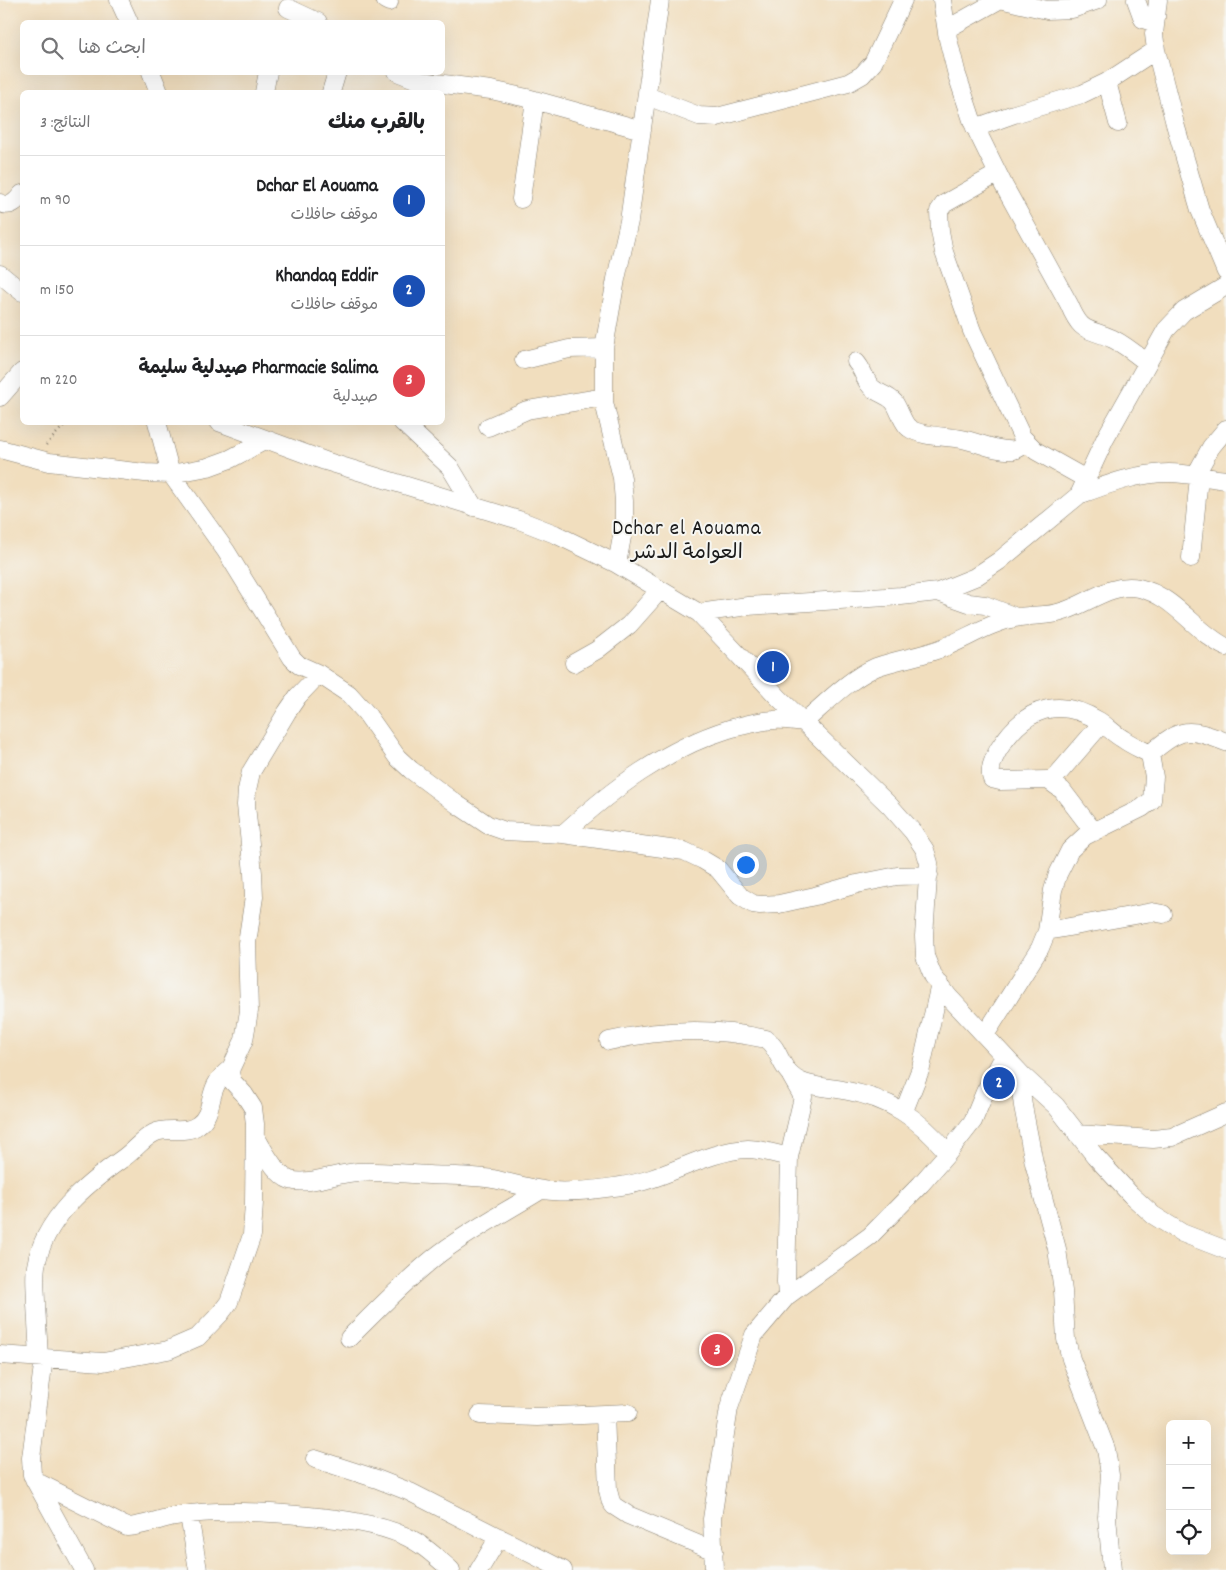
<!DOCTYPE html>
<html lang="ar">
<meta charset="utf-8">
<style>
body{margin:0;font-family:Dekko,"Playpen Sans Arabic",sans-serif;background:#f2f2f2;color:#202124;direction:rtl}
.controls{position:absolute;right:15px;bottom:15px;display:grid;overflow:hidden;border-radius:8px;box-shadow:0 5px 20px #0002}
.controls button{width:45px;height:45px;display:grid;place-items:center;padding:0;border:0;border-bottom:1px solid #e0e0e0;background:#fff;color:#202124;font:25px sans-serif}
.you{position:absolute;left:745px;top:864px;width:18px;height:18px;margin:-12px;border:4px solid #fff;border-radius:50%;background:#1a73e8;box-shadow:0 0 0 8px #1a73e833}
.badge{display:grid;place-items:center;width:32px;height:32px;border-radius:50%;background:#d93025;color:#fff;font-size:16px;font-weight:700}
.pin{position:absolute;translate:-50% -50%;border:2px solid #fff;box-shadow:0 1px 5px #0006}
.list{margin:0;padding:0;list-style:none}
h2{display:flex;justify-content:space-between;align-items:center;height:65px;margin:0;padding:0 20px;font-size:21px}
h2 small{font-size:16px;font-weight:400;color:#757577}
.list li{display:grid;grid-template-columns:32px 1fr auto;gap:15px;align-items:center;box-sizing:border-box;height:90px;padding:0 20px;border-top:1px solid #e0e0e0}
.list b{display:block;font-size:19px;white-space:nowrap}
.list p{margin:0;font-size:16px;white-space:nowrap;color:#757577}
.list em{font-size:16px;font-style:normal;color:#757577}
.icon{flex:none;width:28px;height:28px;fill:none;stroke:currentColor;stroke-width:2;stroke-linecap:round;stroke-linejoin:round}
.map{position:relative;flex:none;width:1226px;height:1570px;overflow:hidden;direction:ltr}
.search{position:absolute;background:#fff;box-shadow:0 5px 20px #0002;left:20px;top:20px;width:425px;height:55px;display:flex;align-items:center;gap:12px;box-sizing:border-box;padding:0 18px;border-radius:8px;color:#757577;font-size:19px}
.panel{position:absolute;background:#fff;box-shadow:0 5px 20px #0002;left:20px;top:90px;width:425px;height:335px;border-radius:8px;direction:rtl}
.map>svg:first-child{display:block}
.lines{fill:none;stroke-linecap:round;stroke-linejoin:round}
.minor-casing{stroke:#867d6d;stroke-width:19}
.path{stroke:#867d6d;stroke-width:2.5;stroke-dasharray:1 4;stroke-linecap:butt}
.minor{stroke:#fff;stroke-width:18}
.labels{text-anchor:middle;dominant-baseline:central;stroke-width:4;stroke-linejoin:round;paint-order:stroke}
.neighbourhood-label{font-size:21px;letter-spacing:1px;fill:#1c1c1c;stroke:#f6f6f2}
</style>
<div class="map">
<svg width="1226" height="1570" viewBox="0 0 1226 1570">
<rect width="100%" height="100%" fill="#f6f6f2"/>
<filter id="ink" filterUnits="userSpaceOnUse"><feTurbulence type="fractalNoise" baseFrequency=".02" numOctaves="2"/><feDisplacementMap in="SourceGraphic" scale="10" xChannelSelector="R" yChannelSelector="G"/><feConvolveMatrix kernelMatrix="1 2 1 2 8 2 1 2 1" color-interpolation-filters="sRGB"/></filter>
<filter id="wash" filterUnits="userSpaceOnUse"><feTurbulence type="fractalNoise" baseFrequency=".0096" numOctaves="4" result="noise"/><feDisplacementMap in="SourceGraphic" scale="20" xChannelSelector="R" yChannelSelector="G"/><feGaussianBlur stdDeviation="1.12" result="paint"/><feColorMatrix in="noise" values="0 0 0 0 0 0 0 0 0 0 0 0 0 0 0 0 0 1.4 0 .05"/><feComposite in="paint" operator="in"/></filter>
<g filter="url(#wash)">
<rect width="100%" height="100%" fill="#f1debe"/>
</g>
<g filter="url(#ink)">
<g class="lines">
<g class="minor-casing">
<path id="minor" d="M 119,0 L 129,22
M 385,0 L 389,2
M 942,0 L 948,39 L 957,75 L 973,123 L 1004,186 L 1069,304 C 1082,335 1087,327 1113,339 C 1125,345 1136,354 1146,362
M 1004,0 L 1047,10 L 1072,9 L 1098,0
M 1136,0 L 1143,19 L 1155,23
M 1158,0 L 1154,34 L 1156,50 L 1175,124 L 1200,210 L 1226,272
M 288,8 L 318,22
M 947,29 L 999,0
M 151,72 L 159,92
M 397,72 L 420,81 L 491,90 L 527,98 L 642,130
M 1107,82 L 1118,123
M 264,92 L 268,72
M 331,92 L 337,72
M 647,96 L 699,116 L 717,117 L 848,83 L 862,75 L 873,63 L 903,0
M 975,128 L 1014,114 L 1082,94 L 1107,82 L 1156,50
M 997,174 L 944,204 L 939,211 L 940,231 L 944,252 L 972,331 L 1022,437 L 1036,451 L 1086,479
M 521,199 L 535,100
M 0,203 C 10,208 16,202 22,194
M 0,274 L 22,292
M 524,360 L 569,349 L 604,348
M 856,362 C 864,370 865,384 875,390 C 882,395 888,395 894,402 C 899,409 903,424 909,428 C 921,437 947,436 962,439 C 978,442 997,452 1014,450 C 1019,449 1023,445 1027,442
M 0,397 L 22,372
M 157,422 L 171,474 L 226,551 L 292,658 L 299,665 L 319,674 L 349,694 L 366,713 L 397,757 L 411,770 L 458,805 L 488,825 L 505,831 L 563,834 L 684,851 L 703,860 L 718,869 L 740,896 L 753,904 L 760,905 L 779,904 L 815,896 L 857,884 L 897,876 L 929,875
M 219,422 L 325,461 L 519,520 L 555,534 L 617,564 L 699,613 L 779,698 L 890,806 L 913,832 L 925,850 L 929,863 L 924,936 L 925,956 L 933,976 L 948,996 L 1023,1076 L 1056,1106 L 1095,1156 L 1131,1195 L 1153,1215 L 1182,1233 L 1226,1250
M 402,422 L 450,467 L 474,507
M 488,427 L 527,410 L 604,397
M 0,449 L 49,462 L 145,473 L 171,474 L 208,467 L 230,459 L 266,440
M 1079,495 C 1109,484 1137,473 1169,473 C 1187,473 1207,478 1226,480
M 1191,558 L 1200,467 L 1211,447 L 1226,429
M 617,564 L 624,526 L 624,501 L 622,478 L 604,402 L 604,348 L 616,279 L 629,221 L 660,0
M 938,592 L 969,603 L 985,605 L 1016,617
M 699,613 L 748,606 L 901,596 L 938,592 L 975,577 L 999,561 L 1079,495 L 1105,439 L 1166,330 L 1184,311 L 1226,286
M 574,663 L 597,650 L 629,625 L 660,590
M 1150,754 C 1181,726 1189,728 1226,742
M 1051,782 L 1102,723
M 1094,832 L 1062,790 L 1048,780 L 1000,781 L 992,779 C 987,767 998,749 1005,740 C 1030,706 1062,698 1099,721 C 1107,726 1114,734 1123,739 C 1131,745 1141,749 1150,754
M 563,834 C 612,789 665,749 729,729 C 744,725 758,721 774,720 C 783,719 794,721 804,722 C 826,703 849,679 876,667 C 899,659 923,656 945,647 C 969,637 990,623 1015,618 C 1030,614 1046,617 1061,612 C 1086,605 1111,582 1139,588 C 1175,596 1195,632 1226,647
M 1047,931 L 1152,912 L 1163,914
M 985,1035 L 1040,948 L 1047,931 L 1053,890 L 1058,874 L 1070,850 L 1085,836 L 1142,808 L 1152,800 L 1154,777 L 1150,754
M 609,1041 C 661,1029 714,1027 766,1039 C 779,1048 780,1066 792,1076 C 804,1087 827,1087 843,1090 C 889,1098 918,1117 948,1153
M 1018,1071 L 1023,1106 L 1034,1163 L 1057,1249 L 1063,1291 L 1066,1339 L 1071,1359 L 1106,1449 L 1110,1475 L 1107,1517 L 1112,1570
M 904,1111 L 921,1068 L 940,984
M 1077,1134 L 1153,1139 L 1172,1137 L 1226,1113
M 255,1136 C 263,1148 275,1175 290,1180 C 308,1186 337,1173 357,1172 C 381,1171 405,1174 429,1175 C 451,1176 472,1176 493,1179 C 513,1183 533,1190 553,1191 C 575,1193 599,1189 621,1186 C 666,1180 704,1151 748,1149 C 761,1149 776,1154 789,1157
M 787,1296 L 786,1282 L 789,1157 L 803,1097 L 791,1076
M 349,1338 C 377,1310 404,1282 435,1257 C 468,1231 506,1212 541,1190
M 0,1355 L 103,1362 L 168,1350 L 198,1337 L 220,1314 L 229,1302 L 252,1235 L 254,1202 L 255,1124 L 253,1108 L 244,1094 L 232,1081 L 230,1073 L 231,1068 L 244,1040 L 249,1011 L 247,943 L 254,897 L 253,873 L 246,805 L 247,790 L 251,772 L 287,712 L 298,696 L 319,674
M 39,1357 C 38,1340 37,1322 36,1304 C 36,1292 34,1278 36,1266 C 44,1219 85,1185 122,1159 C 133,1152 142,1139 154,1133 C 168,1126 185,1135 198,1125 C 212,1115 209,1098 216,1085 C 219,1078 225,1073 231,1068
M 44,1358 L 31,1458 L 32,1475 L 39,1483 L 127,1527 C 144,1526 159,1519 175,1516 C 219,1509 264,1512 309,1516 C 341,1519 375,1523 405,1536 C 423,1544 437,1558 451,1570
M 605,1414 L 628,1413
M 480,1415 L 537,1417 L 605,1414 L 608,1490 L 611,1502 L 614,1506 L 628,1515 L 714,1551
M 315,1459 L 377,1479 L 410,1492 L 563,1570
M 34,1479 L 84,1570
M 189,1515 L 198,1570
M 479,1570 L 499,1537
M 714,1570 L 712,1519 L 729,1408 L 754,1335 L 787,1296 L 870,1236 L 921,1184 L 948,1153 L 973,1121 L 985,1092 L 1004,1056"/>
</g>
<path class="path" d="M 46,445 L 67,422"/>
<use href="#minor" class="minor"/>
</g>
</g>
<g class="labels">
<g class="neighbourhood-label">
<text x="687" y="530">Dchar el Aouama<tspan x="687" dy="24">العوامة الدشر</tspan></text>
</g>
</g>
</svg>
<div class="controls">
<button>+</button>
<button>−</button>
<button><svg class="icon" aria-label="locate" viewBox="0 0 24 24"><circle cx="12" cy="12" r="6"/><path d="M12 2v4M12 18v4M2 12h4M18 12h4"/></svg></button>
</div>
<div class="you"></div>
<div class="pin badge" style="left:773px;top:667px;background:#1a4fb4">1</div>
<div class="pin badge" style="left:999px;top:1083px;background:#1a4fb4">2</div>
<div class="pin badge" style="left:717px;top:1350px;background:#e0444e">3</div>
<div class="search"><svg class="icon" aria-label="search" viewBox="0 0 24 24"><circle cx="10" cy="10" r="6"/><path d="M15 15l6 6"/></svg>ابحث هنا</div>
<section class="panel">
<h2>بالقرب منك<small>النتائج: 3</small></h2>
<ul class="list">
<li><span class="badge" style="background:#1a4fb4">1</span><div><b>Dchar El Aouama</b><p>موقف حافلات</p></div><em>90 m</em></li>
<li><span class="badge" style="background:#1a4fb4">2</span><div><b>Khandaq Eddir</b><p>موقف حافلات</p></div><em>150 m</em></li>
<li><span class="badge" style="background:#e0444e">3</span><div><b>Pharmacie Salima صيدلية سليمة</b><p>صيدلية</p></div><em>220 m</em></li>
</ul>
</section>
</div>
